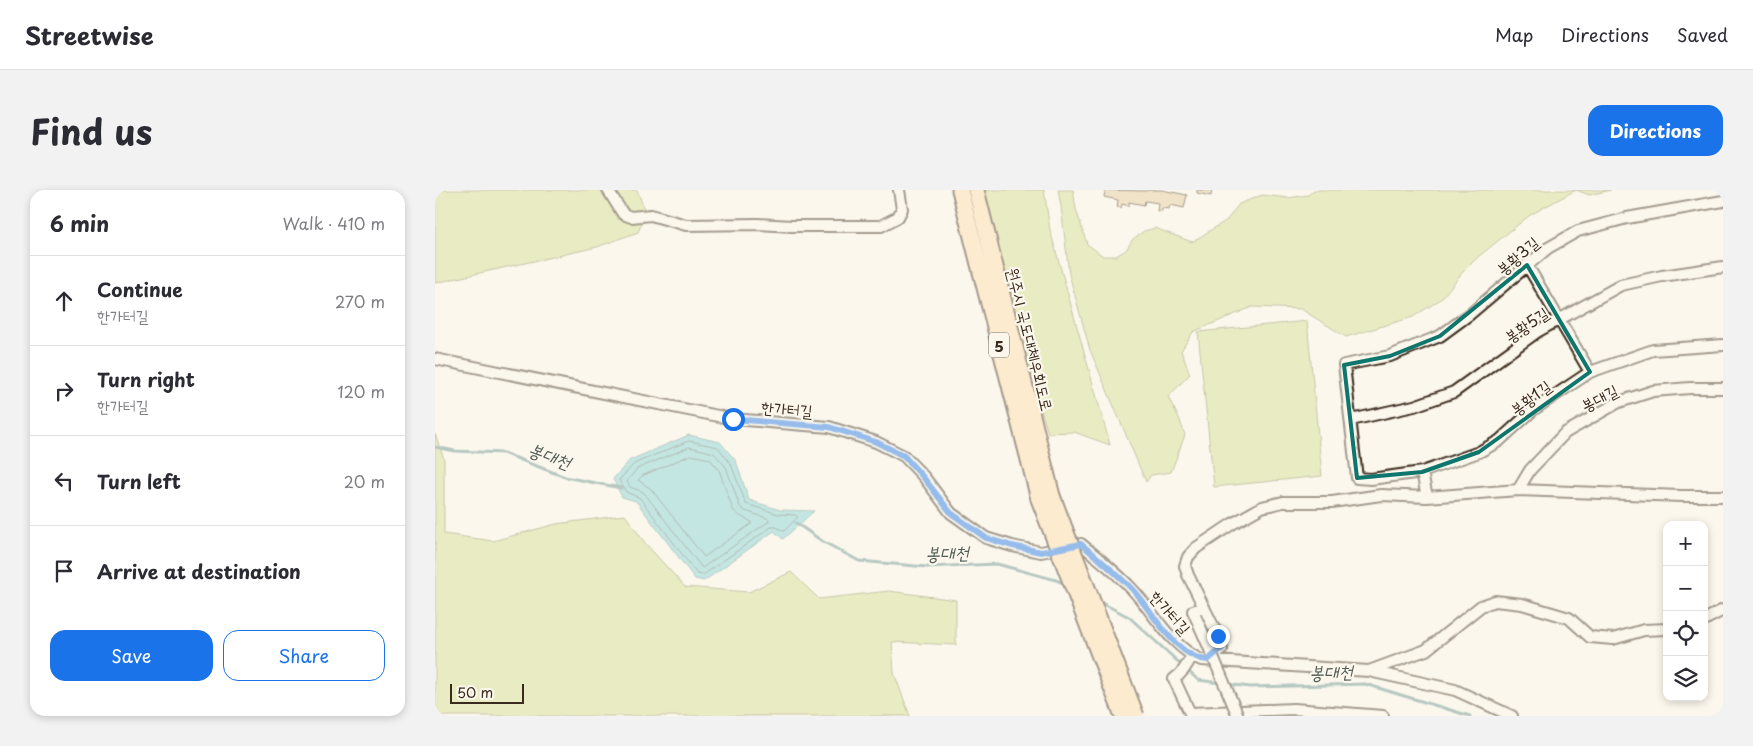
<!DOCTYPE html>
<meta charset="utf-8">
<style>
body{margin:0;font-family:"Playpen Sans","Poor Story",sans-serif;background:#f2f2f3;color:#2b2b33}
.controls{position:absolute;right:15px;bottom:15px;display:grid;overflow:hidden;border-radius:10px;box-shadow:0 2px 8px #0003}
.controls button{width:45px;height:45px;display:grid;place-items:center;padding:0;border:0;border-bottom:1px solid #e1e1e2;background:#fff;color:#2b2b33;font:25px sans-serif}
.scale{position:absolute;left:15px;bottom:12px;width:74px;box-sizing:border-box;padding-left:5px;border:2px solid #3b2a1e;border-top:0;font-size:14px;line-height:18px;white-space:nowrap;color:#3b2a1e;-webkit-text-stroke:4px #fbf7ec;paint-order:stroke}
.stop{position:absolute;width:15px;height:15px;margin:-11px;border:4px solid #1a73e8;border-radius:50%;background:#fff}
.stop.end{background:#1a73e8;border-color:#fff;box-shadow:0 1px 5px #0008}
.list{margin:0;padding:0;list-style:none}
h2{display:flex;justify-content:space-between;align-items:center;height:65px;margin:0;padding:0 20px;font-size:21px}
h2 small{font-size:16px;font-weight:400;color:#7c7c81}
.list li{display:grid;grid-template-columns:32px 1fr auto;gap:15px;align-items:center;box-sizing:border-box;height:90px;padding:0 20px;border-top:1px solid #e1e1e2}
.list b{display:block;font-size:19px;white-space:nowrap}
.list p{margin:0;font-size:16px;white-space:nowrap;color:#7c7c81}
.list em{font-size:16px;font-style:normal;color:#7c7c81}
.actions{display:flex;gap:10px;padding:15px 20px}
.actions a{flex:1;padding:11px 0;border:1px solid #1a73e8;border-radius:15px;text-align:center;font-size:18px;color:#1a73e8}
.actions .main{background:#1a73e8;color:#fff}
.icon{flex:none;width:28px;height:28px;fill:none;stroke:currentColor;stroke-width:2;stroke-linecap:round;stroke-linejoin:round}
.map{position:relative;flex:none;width:1288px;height:526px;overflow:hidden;border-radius:15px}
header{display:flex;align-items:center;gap:30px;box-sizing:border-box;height:70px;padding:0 25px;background:#fff;border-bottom:1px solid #e1e1e2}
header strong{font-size:24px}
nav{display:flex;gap:28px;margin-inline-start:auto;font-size:18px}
.intro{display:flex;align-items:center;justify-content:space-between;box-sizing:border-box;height:120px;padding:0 30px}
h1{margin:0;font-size:35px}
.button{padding:12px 22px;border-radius:15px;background:#1a73e8;color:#fff;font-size:18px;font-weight:700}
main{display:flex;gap:30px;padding:0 30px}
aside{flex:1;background:#fff;border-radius:15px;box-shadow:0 2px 8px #0003}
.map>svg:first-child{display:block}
.green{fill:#d3de91;stroke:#878458}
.water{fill:#80d1d7;stroke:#648e8d}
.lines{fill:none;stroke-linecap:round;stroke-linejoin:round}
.shore{stroke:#576d68;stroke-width:1}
.stream{stroke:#648e8d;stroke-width:3}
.building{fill:#e4c999;stroke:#3b2a1e}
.minor-casing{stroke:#3b2a1e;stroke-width:14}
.highway-casing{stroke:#3b2a1e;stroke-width:19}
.minor{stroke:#fbf7ec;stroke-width:10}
.highway{stroke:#fcdcac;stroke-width:15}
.minor-bridge-casing{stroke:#3b2a1e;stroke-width:14;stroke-linecap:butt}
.highway-bridge-casing{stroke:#3b2a1e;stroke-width:19;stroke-linecap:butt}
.minor-bridge{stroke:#fbf7ec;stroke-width:10}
.highway-bridge{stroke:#fcdcac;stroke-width:15}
.route{stroke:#1a73e8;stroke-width:6}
.marked{fill:none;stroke:#0f766e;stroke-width:4;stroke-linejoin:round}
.labels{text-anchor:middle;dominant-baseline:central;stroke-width:4.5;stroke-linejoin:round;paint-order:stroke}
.shield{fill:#fbf7ec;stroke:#75685c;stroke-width:1}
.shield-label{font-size:15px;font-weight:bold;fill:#3b2a1e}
.street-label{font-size:16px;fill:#3b2a1e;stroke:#fbf7ec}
.water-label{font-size:18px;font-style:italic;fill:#505c56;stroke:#fbf7ec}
</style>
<header>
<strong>Streetwise</strong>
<nav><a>Map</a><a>Directions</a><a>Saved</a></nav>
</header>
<div class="intro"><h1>Find us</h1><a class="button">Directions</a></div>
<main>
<aside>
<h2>6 min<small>Walk · 410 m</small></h2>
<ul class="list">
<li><svg class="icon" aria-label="ahead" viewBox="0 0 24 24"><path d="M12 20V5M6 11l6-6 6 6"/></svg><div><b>Continue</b><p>한가터길</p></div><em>270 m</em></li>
<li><svg class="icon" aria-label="right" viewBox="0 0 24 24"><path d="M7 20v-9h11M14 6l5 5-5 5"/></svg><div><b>Turn right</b><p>한가터길</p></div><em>120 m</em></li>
<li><svg class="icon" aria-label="left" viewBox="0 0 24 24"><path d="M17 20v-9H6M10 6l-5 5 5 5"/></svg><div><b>Turn left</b></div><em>20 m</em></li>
<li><svg class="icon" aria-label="arrive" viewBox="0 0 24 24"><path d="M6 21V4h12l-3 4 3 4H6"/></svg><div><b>Arrive at destination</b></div></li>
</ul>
<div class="actions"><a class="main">Save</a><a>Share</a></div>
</aside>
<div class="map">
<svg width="1288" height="526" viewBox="0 0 1288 526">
<rect width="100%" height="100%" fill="#fbf7ec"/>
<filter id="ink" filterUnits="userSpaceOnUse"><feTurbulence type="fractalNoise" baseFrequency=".02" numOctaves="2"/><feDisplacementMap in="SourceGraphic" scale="10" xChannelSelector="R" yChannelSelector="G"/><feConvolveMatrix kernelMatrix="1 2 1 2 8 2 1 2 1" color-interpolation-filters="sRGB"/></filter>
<g filter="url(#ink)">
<path class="green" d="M 0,0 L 202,0 L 211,24 L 203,42 L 162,57 L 0,93 Z
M 547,0 L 609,0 L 615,40 L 675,255 L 639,242 L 613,243 L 566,85 Z
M 623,0 L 638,0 L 641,19 L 652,54 L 668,66 L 681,66 L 691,60 L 698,49 L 709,41 L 720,38 L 757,52 L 792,30 L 804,14 L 827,5 L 853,8 L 873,5 L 879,0 L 1176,0 L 1154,5 L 1141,0 L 1095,25 L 1043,67 L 1027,83 L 1006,109 L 978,127 L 911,147 L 866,119 L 817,117 L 758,142 L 746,161 L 755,184 L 733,207 L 744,228 L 750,245 L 736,282 L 716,285 L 711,292 L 655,160 L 634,84 L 626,16 Z
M 872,131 L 887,286 L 779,297 L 763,142 Z
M 0,244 L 9,269 L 9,344 L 58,351 L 121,334 L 190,325 L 210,353 L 250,397 L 314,402 L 356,382 L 384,409 L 454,401 L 521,410 L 521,455 L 457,452 L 459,483 L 475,526 L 0,526 Z"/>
<path class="water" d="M 254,245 L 285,252 L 301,271 L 314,310 L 345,320 L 379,321 L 348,349 L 339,341 L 269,391 L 260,389 L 201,311 L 187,307 L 178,289 L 195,270 Z"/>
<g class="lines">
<path class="shore" d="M 254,251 L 283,257 L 296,274 L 311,314 L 343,324 L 360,325 L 363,327 L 349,341 L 341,337 L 336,337 L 268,385 L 262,384 L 205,308 L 191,302 L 184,290 L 199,274 Z
M 255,257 L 279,263 L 291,277 L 305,317 L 310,321 L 332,328 L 334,330 L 333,332 L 267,378 L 210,304 L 206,301 L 195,297 L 192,291 L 202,279 Z
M 256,265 L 275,269 L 284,280 L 298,320 L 305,326 L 317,332 L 316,334 L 269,367 L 216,299 L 203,290 L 207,286 Z"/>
<path class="stream" d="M 0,257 L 20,261 L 68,263 L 130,287 L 186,298
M 361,333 L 387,351 L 424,371 L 492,377 L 562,374 L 621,390 L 633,395
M 663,411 L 694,427 L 763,490 L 785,493
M 792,494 L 815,497 L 930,494 L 1035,526"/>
</g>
<path class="building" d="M 670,0 L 711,1 L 712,0 L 727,0 L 752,5 L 749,18 L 735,15 L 734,19 L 727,18 L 727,21 L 722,21 L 723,13 L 710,11 L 709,15 L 694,12 L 694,16 L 687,14 L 686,18 L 682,17 L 683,10 L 669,7 Z
M 762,0 L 777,0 L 776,6 L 762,3 Z"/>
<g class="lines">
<g class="minor-casing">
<path id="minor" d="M 173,0 L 188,24 L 196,27 L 216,25 L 251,35 L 323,34 L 357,36 L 446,36 L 463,27 L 467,19 L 464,0
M 1288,11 L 1192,28 L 1143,41 L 1113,58 L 1035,124 L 1005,146 L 955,166 L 909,175 L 922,288 L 936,289 L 987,282 L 1044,262 L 1064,251 L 1098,220 L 1155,182 L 1218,160 L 1288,155
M 1092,75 L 1155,182
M 0,169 L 298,229 L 394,237 L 441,252 L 469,266 L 489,287 L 516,323 L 551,348 L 577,356 L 606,362 L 646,354 C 663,368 681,382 696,398 C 719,422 734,455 766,470 L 934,481 L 1020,500 L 1077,526
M 916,230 L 979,216 L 1019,202 L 1102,142 L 1186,95 L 1227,86 L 1288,77
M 987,282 L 992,307
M 1083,300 L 1095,280 L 1130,243 L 1184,212 L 1218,201 L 1255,198 L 1288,198
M 769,417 L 758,421 L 774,457
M 1269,430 L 1288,420
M 757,465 C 753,474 747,484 739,489 L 755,523 L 859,519 L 948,526
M 773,470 L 787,459 L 783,446 L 753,385 L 750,376 L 753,367 L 761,358 L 797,334 L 827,317 L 848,312 L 897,312 L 946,305 L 992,307 L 1083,300 L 1246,306 L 1288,306
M 934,481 L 991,460 L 1046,416 L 1060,411 L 1087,414 L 1134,428 L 1155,447 L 1178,449 L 1209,440 L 1232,439"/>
</g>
<g class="highway-casing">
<path id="highway" d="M 525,0 L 604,309
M 541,0 L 617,306"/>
</g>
<use href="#minor" class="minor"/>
<use href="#highway" class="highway"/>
<g class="minor-bridge-casing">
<path id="minor-bridge" d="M 774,457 L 803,526"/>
</g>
<g class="highway-bridge-casing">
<path id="highway-bridge" d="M 617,306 L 701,526
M 604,309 L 688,526"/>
</g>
<use href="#minor-bridge" class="minor-bridge"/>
<use href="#highway-bridge" class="highway-bridge"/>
</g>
</g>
<g class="lines" filter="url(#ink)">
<path class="route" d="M 298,229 L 394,237 L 441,252 L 469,266 L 488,287 L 516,323 L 551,348 L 577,356 L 606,362 L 646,354 C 663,368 680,382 696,398 C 717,420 740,468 773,470 L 787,458 L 783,446"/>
</g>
<path d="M0 0H1288V526H0ZM 1092,75 L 1155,182 L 1044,262 L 987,282 L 922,288 L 909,175 L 955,166 L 1005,146 Z" fill="#fbf7ec" fill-opacity=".55" fill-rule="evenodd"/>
<path class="marked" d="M 1092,75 L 1155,182 L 1044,262 L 987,282 L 922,288 L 909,175 L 955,166 L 1005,146 Z"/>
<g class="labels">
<rect class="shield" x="554" y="142.5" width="20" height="25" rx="4"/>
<g class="shield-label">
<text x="564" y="155">5</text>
</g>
<g class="street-label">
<text transform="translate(1082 65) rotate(-40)">봉황3길</text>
<text transform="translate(1091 134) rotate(-34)">봉황5길</text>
<text transform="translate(596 149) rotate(76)">원주시 국도대체우회도로</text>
<text transform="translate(1095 207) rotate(-37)">봉황1길</text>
<text transform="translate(1164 207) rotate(-27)">봉대길</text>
<text transform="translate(352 218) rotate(5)">한가터길</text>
<text transform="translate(736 422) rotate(49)">한가터길</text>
</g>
<g class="water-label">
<text transform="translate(115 265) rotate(20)">봉대천</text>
<text transform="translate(512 362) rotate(-1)">봉대천</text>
<text transform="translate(896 481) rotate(-1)">봉대천</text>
</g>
</g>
</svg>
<div class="controls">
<button>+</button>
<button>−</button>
<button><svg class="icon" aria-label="locate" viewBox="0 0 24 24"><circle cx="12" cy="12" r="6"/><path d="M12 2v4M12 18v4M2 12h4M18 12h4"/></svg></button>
<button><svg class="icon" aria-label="layers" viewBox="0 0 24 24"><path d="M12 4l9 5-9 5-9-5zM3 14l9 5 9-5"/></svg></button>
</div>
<div class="scale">50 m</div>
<div class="stop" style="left:298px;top:229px"></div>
<div class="stop end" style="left:783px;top:446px"></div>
</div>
</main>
